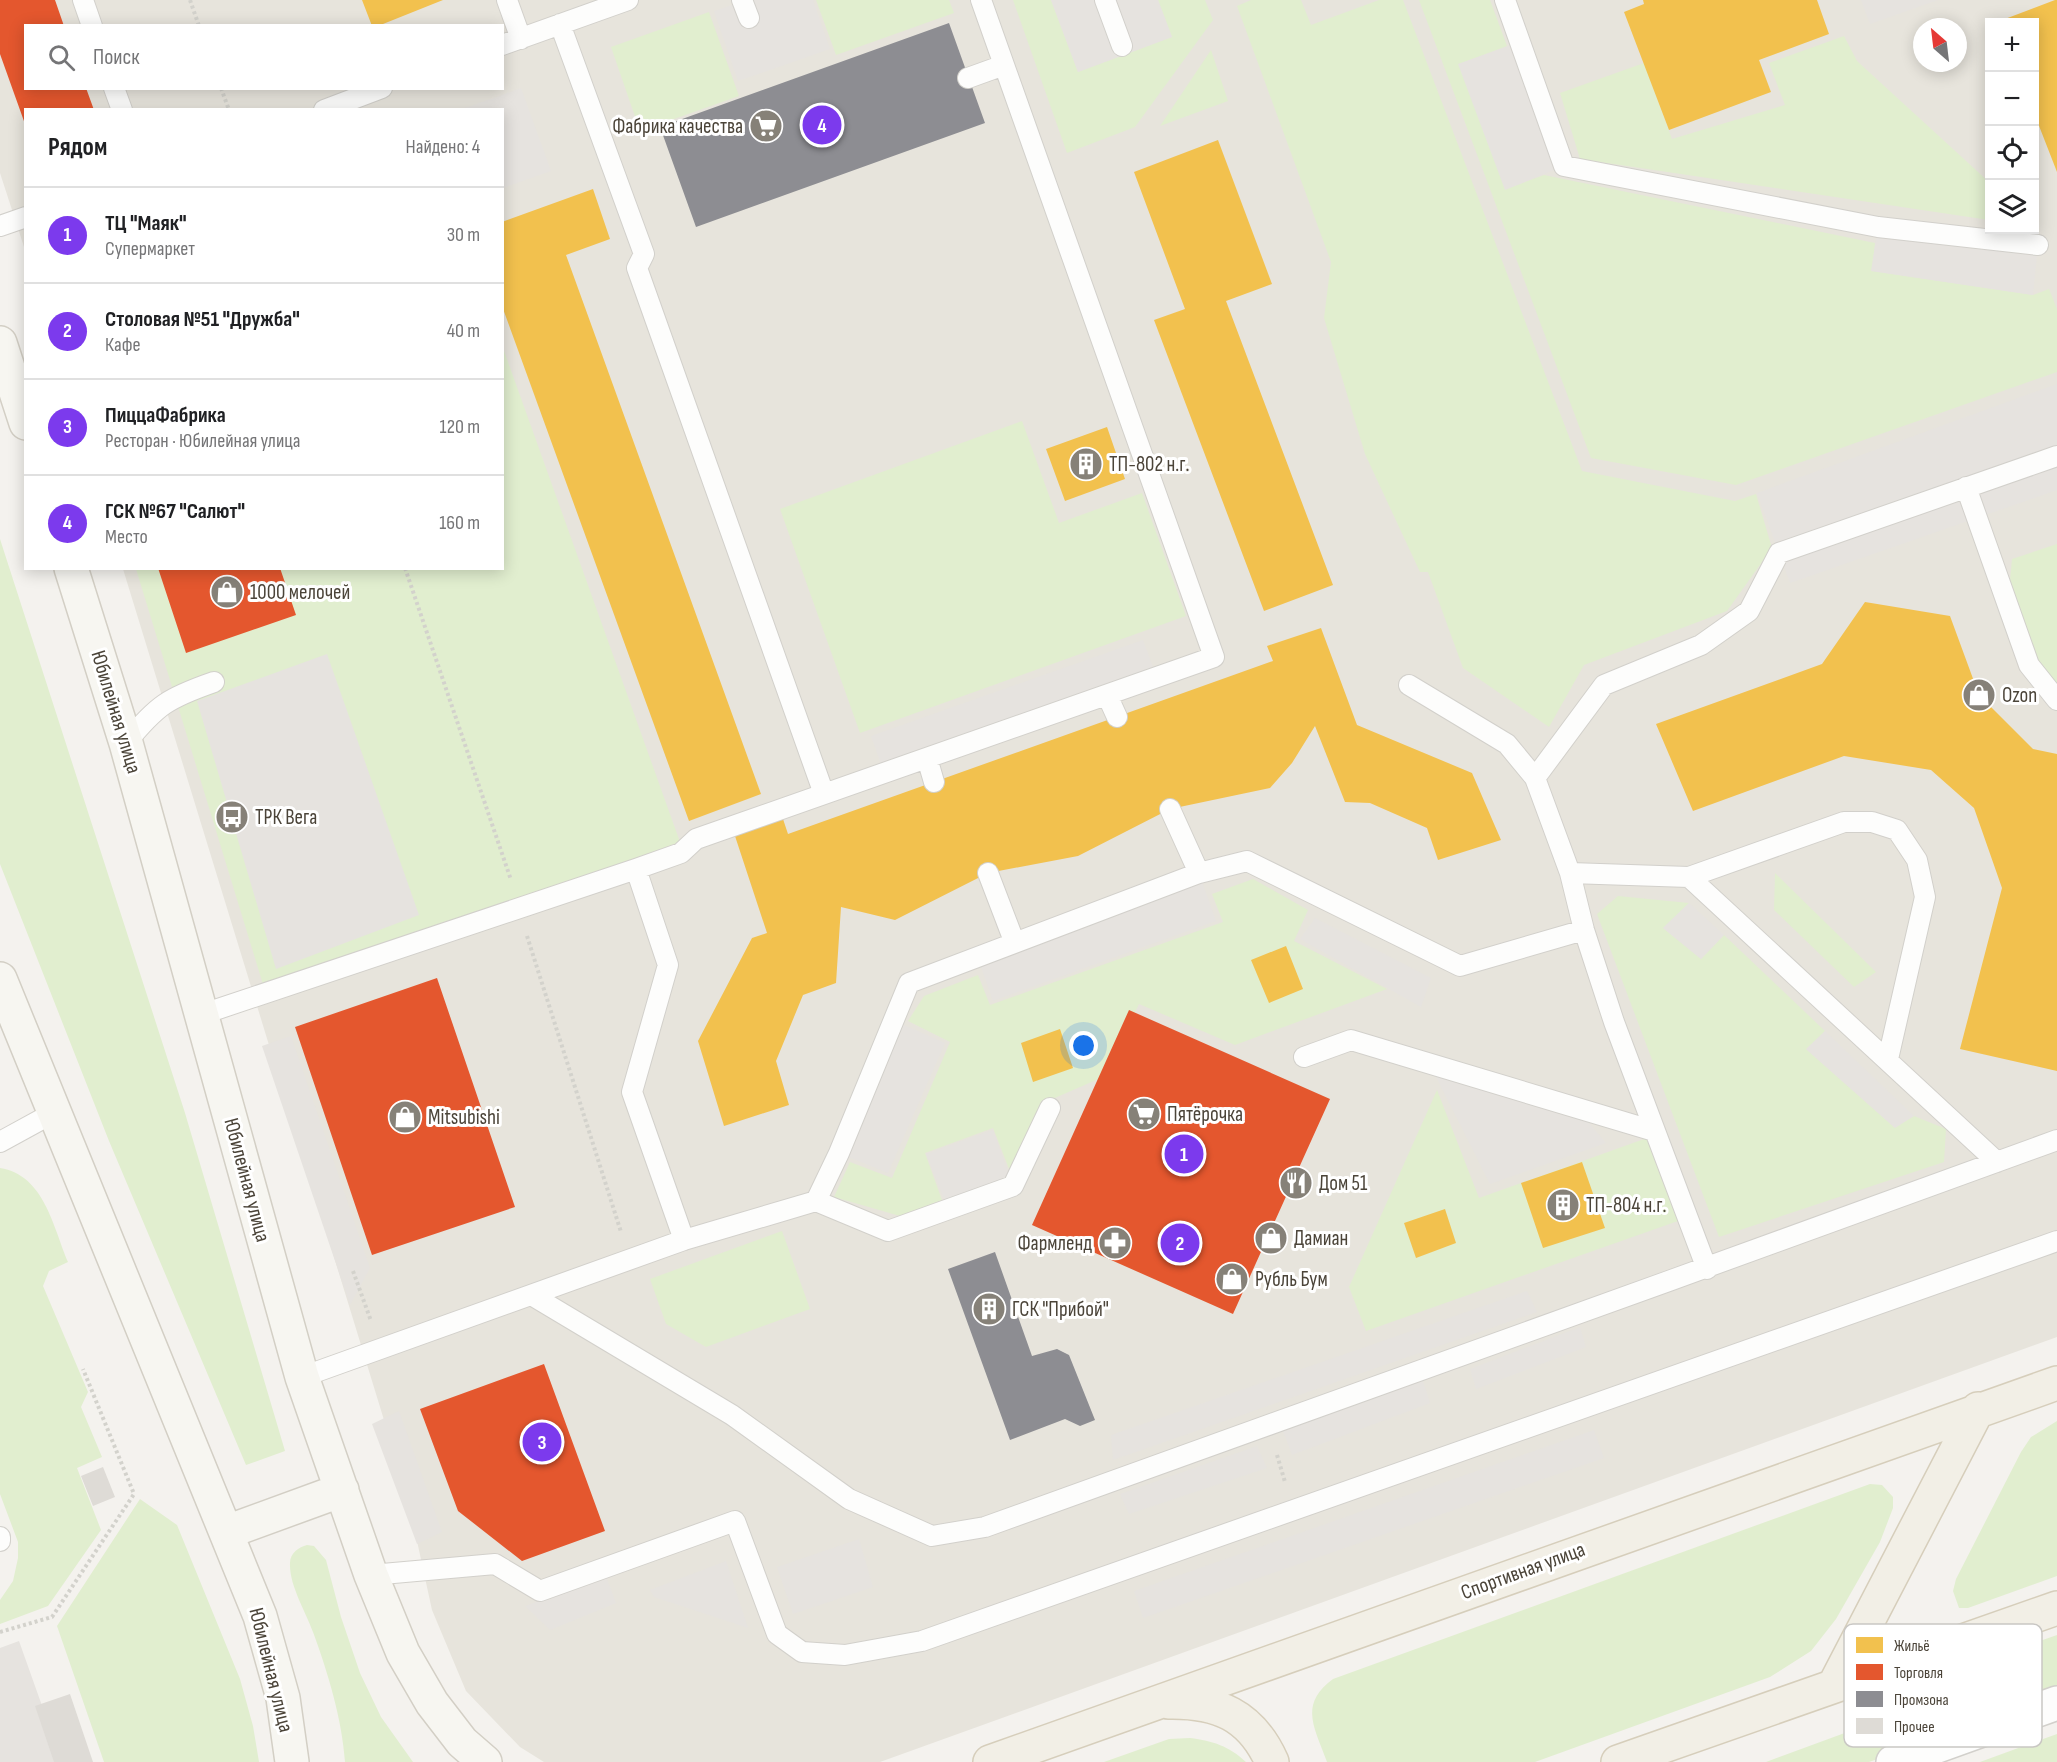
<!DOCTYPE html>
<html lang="ru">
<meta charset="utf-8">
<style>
body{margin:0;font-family:"Sofia Sans Condensed",sans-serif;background:#f2f2f2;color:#202124}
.controls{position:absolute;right:18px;top:18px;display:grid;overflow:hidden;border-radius:0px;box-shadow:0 3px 15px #0003}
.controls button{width:54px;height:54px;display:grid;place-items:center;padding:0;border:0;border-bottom:2px solid #e0e0e0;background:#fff;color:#202124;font:30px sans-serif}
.compass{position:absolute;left:1913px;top:18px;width:54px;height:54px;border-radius:50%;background:#fff;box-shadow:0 3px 15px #0003;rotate:332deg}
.you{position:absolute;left:1084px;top:1046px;width:21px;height:21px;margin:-15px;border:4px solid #fff;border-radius:50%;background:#1a73e8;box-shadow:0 0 0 9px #1a73e833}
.badge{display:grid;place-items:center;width:39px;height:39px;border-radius:50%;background:#7c3aed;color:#fff;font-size:20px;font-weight:700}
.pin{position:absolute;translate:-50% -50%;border:3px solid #fff;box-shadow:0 2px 6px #0006}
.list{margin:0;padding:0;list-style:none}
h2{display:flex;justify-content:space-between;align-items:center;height:78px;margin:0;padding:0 24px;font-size:26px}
h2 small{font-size:20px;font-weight:400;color:#757577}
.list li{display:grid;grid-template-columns:39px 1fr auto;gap:18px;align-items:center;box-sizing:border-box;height:96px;padding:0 24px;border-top:2px solid #e0e0e0}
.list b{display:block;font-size:22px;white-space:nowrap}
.list p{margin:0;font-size:20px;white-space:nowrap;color:#757577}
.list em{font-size:20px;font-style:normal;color:#757577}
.icon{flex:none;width:33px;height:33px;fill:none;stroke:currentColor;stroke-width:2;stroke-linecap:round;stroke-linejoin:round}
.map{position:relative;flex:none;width:2057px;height:1762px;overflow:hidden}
.search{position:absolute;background:#fff;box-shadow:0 3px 15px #0003;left:24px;top:24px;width:480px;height:66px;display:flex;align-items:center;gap:15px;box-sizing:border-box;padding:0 21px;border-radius:0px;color:#757577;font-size:22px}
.panel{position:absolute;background:#fff;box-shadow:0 3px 15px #0003;left:24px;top:108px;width:480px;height:462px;border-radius:0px}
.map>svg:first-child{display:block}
.residential{fill:#e7e4dc;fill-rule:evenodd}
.green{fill:#e1eecf}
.parking{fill:#e6e3df}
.homes{fill:#f2c14e}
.shops{fill:#e4572e}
.industry{fill:#8d8d92}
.building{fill:#dedbd6}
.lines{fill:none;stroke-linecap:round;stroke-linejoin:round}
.lane-casing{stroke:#d2d0cb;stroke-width:22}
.street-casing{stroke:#d2d0cb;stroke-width:36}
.secondary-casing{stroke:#d3cfc5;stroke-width:36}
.primary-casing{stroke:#d6cebb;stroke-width:36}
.path{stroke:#d3d2cc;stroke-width:4;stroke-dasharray:3 3;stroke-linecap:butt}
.lane{stroke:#fdfdfc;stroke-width:20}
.street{stroke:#fdfdfc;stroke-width:33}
.secondary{stroke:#f7f6f1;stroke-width:33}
.primary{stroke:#f2efe6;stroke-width:33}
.labels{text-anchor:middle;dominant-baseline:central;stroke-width:6;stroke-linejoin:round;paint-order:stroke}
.poi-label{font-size:21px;fill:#4b4439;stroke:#fff;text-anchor:start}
.street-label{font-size:21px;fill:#4b4439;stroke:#fff}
.key{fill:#fff;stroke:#c9c7c4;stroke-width:1.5}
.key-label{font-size:16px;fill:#4b4439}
</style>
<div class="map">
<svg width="2057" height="1762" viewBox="0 0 2057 1762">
<rect width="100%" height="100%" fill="#f4f2ee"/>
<path class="residential" d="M 0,0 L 2057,0 L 2057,1337 L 880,1762 L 544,1762 L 520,1747 L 466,1691 L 432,1610 L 407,1495 L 123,569 L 502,568 L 502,110 L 26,110 L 25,250 L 0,173 ZM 1990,22 L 2034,22 L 2034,230 L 1990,230 ZM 26,26 L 502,26 L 502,88 L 26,88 ZM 1922,27 L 1958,27 L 1958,63 L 1922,63 Z"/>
<path class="green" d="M 816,0 L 949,0 L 954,13 L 836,55 Z
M 1013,0 L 1051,0 L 1078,72 L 1172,37 L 1158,0 L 1205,0 L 1213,20 L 1135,127 L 1067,153 Z
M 1251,0 L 1301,0 L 1311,25 L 1379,0 L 1403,0 L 1582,471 L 1735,501 L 1756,494 L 1772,548 L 1727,611 L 1584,665 L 1549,727 L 1463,668 L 1428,572 L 1420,572 L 1365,454 L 1324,318 L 1331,262 L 1237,6 Z
M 1419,0 L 1490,0 L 1507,46 L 1459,64 L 1506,189 L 1544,175 L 1875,243 L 1872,271 L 2033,295 L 2049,289 L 2057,309 L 2057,372 L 1736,485 L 1591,458 Z
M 709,12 L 739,96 L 640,131 L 611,47 Z
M 1844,36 L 1857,61 L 1989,182 L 1989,220 L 1580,159 L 1560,93 L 1644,63 L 1672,139 L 1785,105 L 1769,63 Z
M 1211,50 L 1228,101 L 1160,126 Z
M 503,348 L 680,842 L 265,991 L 136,569 L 502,568 Z
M 1022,421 L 1059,523 L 1142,493 L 1186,616 L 860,733 L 780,509 Z
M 0,539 L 185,1113 L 285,1451 L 246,1465 L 109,1141 L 0,864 Z
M 2057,544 L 2057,701 L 2008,601 L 2012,559 Z
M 1775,873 L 1876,972 L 1854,987 L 1774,910 Z
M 1253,879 L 1308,910 L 1294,941 L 1387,989 L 1235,1045 L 1139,1004 L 1103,1077 L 1041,1104 L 1011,1174 L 993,1128 L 925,1153 L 942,1200 L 900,1216 L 834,1197 L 850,1162 L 892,1178 L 950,1042 L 908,1021 L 924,996 L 978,975 L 990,1005 L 1223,922 L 1212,894 Z
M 1618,896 L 1689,903 L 1663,928 L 1701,959 L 1724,935 L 1825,1031 L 1807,1050 L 1894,1127 L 1914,1116 L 1946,1129 L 1944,1162 L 1719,1237 L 1597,914 Z
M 1437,1090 L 1479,1198 L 1647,1138 L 1678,1221 L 1366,1331 L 1349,1287 Z
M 0,1168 C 44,1175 53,1226 68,1262 L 49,1271 L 43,1286 L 88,1392 L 81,1407 L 102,1457 L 77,1468 L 101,1530 L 48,1606 L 0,1624 L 0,1600 L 13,1581 L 18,1558 L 18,1542 L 0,1494 Z
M 782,1231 L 810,1309 L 706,1347 L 666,1324 L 650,1279 Z
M 2057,1421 L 2057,1576 L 1968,1608 L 1959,1608 L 1953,1591 L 1956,1579 L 2021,1452 L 2031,1437 Z
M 1870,1484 L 1882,1485 L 1893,1497 L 1893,1508 L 1880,1542 L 1836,1619 L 1811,1651 L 1770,1677 L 1535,1762 L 1327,1762 C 1315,1728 1298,1705 1333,1679 Z
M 140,1499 L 177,1525 L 240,1679 L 253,1726 L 259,1762 L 104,1762 L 57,1626 Z
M 307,1545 L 314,1546 L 326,1560 L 341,1617 L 360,1673 L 381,1717 L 413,1762 L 345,1762 C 342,1719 328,1673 313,1632 C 306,1612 289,1585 290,1563 C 290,1553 299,1547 307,1545 Z
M 2057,1635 L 2057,1695 L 1869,1762 L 1766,1762 L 1861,1727 L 1977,1663 Z
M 2057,1734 L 2057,1762 L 1980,1762 Z
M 1190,1738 C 1213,1741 1229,1746 1246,1762 L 1104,1762 L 1169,1739 Z"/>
<path class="parking" d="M 747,0 L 813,0 L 830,49 L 738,81 L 714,11 Z
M 1051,0 L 1158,0 L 1172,37 L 1078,72 Z
M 1861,0 L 1938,0 L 1870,24 Z
M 1520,42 L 1564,166 L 1505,190 L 1458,64 Z
M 521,88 L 551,171 L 503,188 L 502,110 L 462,109 Z
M 1878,227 L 2038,245 L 2033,295 L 1871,271 Z
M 2057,384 L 2057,490 L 1790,583 L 1757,493 Z
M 1143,640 L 1157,678 L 884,773 L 871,736 Z
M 327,654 L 419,915 L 276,969 L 197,701 Z
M 1199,873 L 1216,921 L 993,1001 L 976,953 Z
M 1689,903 L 1724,935 L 1701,959 L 1663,928 Z
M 1315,918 L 1431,978 L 1421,1007 L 1300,939 Z
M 895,1021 L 945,1043 L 888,1173 L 839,1153 Z
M 1825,1031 L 1914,1116 L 1895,1128 L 1806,1049 Z
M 291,1036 L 370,1268 L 350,1305 L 262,1046 Z
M 1430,1065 L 1579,1111 L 1606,1143 L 1490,1184 Z
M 993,1130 L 1013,1186 L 949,1211 L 926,1154 Z
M 1527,1291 L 1537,1312 L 1113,1460 L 1111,1435 Z
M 1580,1327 L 1586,1347 L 1476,1389 L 1470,1369 Z
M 1423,1381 L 1430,1403 L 1292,1455 L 1283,1431 Z
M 399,1411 L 442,1532 L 417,1544 L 372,1424 Z
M 1594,1430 L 1604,1458 L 1143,1618 L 1134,1591 Z
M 1257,1446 L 1267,1468 L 1129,1514 L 1120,1494 Z
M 859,1539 L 873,1587 L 793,1614 L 777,1567 Z
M 726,1561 L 748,1628 L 654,1597 L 650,1590 Z
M 606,1576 L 616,1603 L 550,1630 L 525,1606 Z
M 19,1641 L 62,1762 L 0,1762 L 0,1648 Z"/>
<path class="homes" d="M 362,0 L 443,0 L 378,26 L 372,26 Z
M 1643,0 L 1817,0 L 1829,34 L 1759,60 L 1771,92 L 1669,130 L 1624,12 L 1644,4 Z
M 2055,0 L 2057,0 L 2057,172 L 2034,113 L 2034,22 L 1997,22 Z
M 1218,140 L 1272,284 L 1226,301 L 1333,585 L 1264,611 L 1154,320 L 1185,309 L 1134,172 Z
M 593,189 L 610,239 L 566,255 L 761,794 L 689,821 L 502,306 L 502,222 Z
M 1107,427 L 1125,479 L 1065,501 L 1046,449 Z
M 1865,602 L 1950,616 L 1979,695 L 2033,749 L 2057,754 L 2057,1071 L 1960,1049 L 2002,888 L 1974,808 L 1931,770 L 1844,756 L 1693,811 L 1656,724 L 1822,664 Z
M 1321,628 L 1357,725 L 1472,773 L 1501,840 L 1438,860 L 1427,828 L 1370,803 L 1345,802 L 1315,726 L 1292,763 L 1270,788 L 1170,809 L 1078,856 L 988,873 L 895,920 L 841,907 L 836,983 L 803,995 L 776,1061 L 789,1105 L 724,1126 L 698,1041 L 752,938 L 767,933 L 734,833 L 782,816 L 788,834 L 1273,661 L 1267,646 Z
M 1286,946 L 1303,989 L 1269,1003 L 1251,960 Z
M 1060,1029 L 1073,1068 L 1033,1082 L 1021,1043 Z
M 1582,1162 L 1605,1228 L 1543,1248 L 1521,1183 Z
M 1445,1209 L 1456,1243 L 1416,1258 L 1404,1223 Z"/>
<path class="shops" d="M 0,0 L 55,0 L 64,26 L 26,26 L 26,88 L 86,88 L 94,110 L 26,110 L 25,124 L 0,54 Z
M 158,568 L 280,568 L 296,615 L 186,653 Z
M 437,978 L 515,1207 L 372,1255 L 295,1027 Z
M 1129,1010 L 1330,1099 L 1233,1314 L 1032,1225 Z
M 544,1364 L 605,1531 L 522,1561 L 458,1511 L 420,1409 Z"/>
<path class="industry" d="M 949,23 L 985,123 L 696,227 L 660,127 Z
M 995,1252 L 1032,1356 L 1057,1349 L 1069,1355 L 1095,1420 L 1080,1426 L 1065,1419 L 1010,1440 L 948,1269 Z"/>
<path class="building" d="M 103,1467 L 115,1497 L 93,1506 L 81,1476 Z
M 70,1694 L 93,1762 L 54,1762 L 35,1706 Z"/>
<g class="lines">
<g class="lane-casing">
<path id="lane" d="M 83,0 L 92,26
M 507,0 L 521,39
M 742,0 L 749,18
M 1105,0 L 1122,46
M 1505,0 L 1564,166 L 1878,227 L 2038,245
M 560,24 L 644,254 L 637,268 L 824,794
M 502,45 L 628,0
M 968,78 L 1004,65
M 114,88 L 122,110
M 324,110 L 382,88
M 0,226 L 26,217
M 1966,487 L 2029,665 L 2057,700
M 1409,685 L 1507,744 L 1535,778 L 1570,873 L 1584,930 L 1614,1022 L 1707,1269
M 1107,695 L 1117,717
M 126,743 C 157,705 168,698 214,682
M 927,758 L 934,782
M 1535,778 L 1604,685 L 1701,645 L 1749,611 L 1779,553 L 2057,456
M 1170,809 L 1199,873
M 636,869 L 668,965 L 632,1092 L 684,1240
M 988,873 L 1014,941
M 1570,873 L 1689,877 L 1844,822 L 1872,822 L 1897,830 L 1917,860 L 1925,897 L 1888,1059
M 1689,877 L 1997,1162
M 203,1014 L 636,869 L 681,853 L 696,839 L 1214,657 L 981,0
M 1304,1057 L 1351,1040 L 1654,1131
M 0,1142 L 53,1113
M 816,1201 L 839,1153 L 909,983 L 1199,873 L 1247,861 L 1460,966 L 1584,930
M 533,1296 L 732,1415 L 849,1499 L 932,1536 L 985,1527 C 1343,1399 1700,1270 2057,1140
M 302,1377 L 684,1240 L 816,1201 L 888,1231 L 1013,1186 L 1050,1108
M 0,1537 L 0,1541
M 371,1575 L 495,1564 L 540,1591 L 735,1521 L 777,1634 L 802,1652 L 845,1655 L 922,1641 L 2057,1241"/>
</g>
<g class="street-casing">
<path id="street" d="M 1893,1762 L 2057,1703"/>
</g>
<g class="secondary-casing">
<path id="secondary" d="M 0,343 L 26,423
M 71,568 L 126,743 L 302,1377 L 371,1575 L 403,1653 L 432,1703 L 462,1742 L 485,1762
M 0,979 L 260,1616 L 283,1698 L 292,1762
M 227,1532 L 342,1490"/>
</g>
<g class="primary-casing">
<path id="primary" d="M 1834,1686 L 1978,1409
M 1168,1702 C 1218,1701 1251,1715 1272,1762
M 990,1762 L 2057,1383
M 1618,1762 L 2057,1608"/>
</g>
<path class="path" d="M 190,0 L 199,26
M 221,88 L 229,110
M 405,568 L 511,880
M 527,936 L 621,1232
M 353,1271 L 371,1321
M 1277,1455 L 1285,1482
M 0,1632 L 52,1617 L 134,1494 L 83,1369"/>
<use href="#lane" class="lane"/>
<use href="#street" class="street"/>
<use href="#secondary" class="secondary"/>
<use href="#primary" class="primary"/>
</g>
<defs>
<g id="supermarket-disc" transform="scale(1.725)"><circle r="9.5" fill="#868178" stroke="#fff"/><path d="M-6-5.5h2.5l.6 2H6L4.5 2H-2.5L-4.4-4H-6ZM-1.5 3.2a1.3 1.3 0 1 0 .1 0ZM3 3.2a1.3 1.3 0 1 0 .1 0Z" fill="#fff"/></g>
<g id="building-disc" transform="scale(1.725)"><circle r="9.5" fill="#868178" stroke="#fff"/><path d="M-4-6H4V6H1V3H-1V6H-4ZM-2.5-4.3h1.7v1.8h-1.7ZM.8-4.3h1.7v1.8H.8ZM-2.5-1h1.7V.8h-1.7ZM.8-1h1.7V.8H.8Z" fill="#fff"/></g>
<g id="shop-disc" transform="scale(1.725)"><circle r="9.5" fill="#868178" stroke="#fff"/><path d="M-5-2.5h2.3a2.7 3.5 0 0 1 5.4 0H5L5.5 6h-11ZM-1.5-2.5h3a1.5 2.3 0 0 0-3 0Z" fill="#fff"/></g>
<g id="bus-disc" transform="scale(1.725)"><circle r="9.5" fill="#868178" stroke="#fff"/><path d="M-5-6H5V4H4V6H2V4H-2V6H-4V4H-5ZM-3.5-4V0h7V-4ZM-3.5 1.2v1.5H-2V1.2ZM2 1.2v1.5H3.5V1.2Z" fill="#fff"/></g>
<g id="restaurant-disc" transform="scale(1.725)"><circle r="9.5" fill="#868178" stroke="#fff"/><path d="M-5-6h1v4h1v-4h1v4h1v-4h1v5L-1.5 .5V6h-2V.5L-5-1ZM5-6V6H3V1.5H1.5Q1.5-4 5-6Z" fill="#fff"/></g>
<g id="pharmacy-disc" transform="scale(1.725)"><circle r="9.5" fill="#868178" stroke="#fff"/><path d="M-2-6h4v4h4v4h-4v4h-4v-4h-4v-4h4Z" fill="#fff"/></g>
</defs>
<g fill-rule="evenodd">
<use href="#supermarket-disc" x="766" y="126"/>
<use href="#building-disc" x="1086" y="464"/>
<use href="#shop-disc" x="227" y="592"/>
<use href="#shop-disc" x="1979" y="695"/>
<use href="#bus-disc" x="232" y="817"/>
<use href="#supermarket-disc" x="1144" y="1114"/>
<use href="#shop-disc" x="405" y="1117"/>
<use href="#restaurant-disc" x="1296" y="1183"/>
<use href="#building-disc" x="1563" y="1205"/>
<use href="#shop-disc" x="1271" y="1238"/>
<use href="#pharmacy-disc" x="1115" y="1243"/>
<use href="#shop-disc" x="1232" y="1279"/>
<use href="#building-disc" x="989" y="1309"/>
</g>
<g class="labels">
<g class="poi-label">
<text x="743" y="126" text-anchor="end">Фабрика качества</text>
<text x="1109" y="464">ТП-802 н.г.</text>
<text x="250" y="592">1000 мелочей</text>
<text x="2002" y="695">Ozon</text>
<text x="255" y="817">ТРК Вега</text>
<text x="1167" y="1114">Пятёрочка</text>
<text x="428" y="1117">Mitsubishi</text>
<text x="1319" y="1183">Дом 51</text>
<text x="1586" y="1205">ТП-804 н.г.</text>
<text x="1294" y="1238">Дамиан</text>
<text x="1092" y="1243" text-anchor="end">Фармленд</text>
<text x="1255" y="1279">Рубль Бум</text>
<text x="1012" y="1309">ГСК "Прибой"</text>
</g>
<g class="street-label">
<text transform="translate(116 712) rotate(73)">Юбилейная улица</text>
<text transform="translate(247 1180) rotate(75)">Юбилейная улица</text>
<text transform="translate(1523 1571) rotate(-20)">Спортивная улица</text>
<text transform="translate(271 1670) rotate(76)">Юбилейная улица</text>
</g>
</g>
<rect x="1844" y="1624" width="198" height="123" rx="9" class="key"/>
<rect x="1856" y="1637" width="27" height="16" fill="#f2c14e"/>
<rect x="1856" y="1664" width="27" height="16" fill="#e4572e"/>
<rect x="1856" y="1691" width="27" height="16" fill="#8d8d92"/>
<rect x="1856" y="1718" width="27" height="16" fill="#dedbd6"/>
<g class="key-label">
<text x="1894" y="1651">Жильё</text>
<text x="1894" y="1678">Торговля</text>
<text x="1894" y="1705">Промзона</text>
<text x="1894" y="1732">Прочее</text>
</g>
</svg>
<div class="controls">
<button>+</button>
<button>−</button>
<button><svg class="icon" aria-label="locate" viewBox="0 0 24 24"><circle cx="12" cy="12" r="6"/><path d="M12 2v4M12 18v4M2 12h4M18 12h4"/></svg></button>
<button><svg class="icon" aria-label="layers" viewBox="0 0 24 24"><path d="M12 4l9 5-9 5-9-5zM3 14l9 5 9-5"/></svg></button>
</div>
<svg class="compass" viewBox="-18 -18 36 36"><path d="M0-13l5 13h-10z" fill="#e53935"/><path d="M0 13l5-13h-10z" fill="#757577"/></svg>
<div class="you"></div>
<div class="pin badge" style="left:1184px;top:1154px">1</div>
<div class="pin badge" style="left:1180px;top:1243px">2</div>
<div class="pin badge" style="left:542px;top:1442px">3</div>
<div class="pin badge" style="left:822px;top:125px">4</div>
<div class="search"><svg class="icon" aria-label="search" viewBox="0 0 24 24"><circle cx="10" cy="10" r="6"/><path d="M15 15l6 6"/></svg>Поиск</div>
<section class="panel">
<h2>Рядом<small>Найдено: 4</small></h2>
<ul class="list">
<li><span class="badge">1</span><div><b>ТЦ &quot;Маяк&quot;</b><p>Супермаркет</p></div><em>30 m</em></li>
<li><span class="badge">2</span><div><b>Столовая №51 &quot;Дружба&quot;</b><p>Кафе</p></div><em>40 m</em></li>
<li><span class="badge">3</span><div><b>ПиццаФабрика</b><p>Ресторан · Юбилейная улица</p></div><em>120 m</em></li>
<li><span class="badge">4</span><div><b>ГСК №67 &quot;Салют&quot;</b><p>Место</p></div><em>160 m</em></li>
</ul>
</section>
</div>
